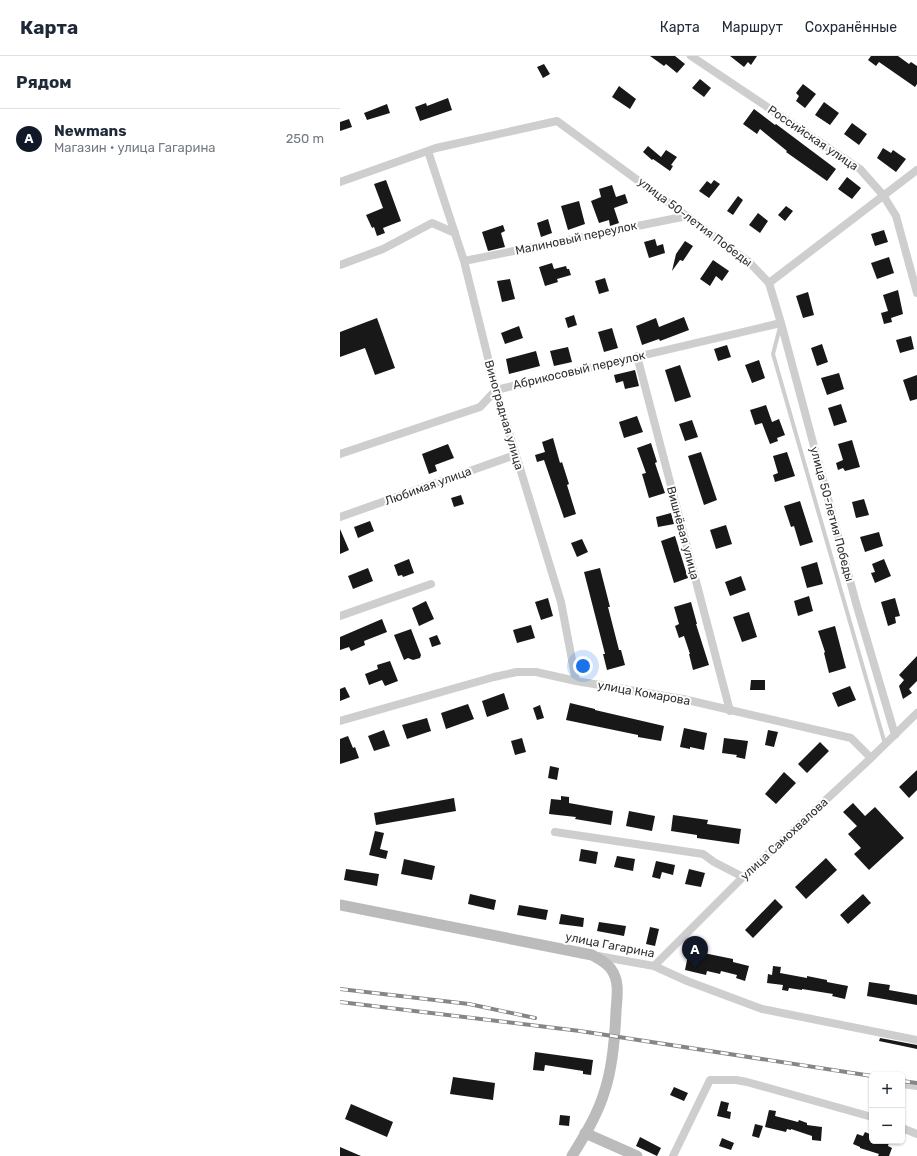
<!DOCTYPE html>
<html lang="ru">
<meta charset="utf-8">
<style>
body{margin:0;font-family:Rubik,sans-serif;background:#f6f6f7;color:#1f2937}
.controls{position:absolute;right:12px;bottom:12px;display:grid;overflow:hidden;border-radius:6px;box-shadow:0 1px 3px #0004}
.controls button{width:36px;height:36px;display:grid;place-items:center;padding:0;border:0;border-bottom:1px solid #e0e1e3;background:#fff;color:#1f2937;font:20px sans-serif}
.you{position:absolute;left:243px;top:610px;width:14px;height:14px;margin:-10px;border:3px solid #fff;border-radius:50%;background:#1a73e8;box-shadow:0 0 0 6px #1a73e833}
.badge{display:grid;place-items:center;width:26px;height:26px;border-radius:50%;background:#111827;color:#fff;font-size:13px;font-weight:700}
.pin{position:absolute;translate:-50% -33px;filter:drop-shadow(0 1px 2px #0008)}
.pin::after{content:'';position:absolute;top:21px;width:14px;height:12px;background:inherit;clip-path:polygon(0 0,100% 0,50% 100%)}
.list{margin:0;padding:0;list-style:none}
h2{display:flex;justify-content:space-between;align-items:center;height:52px;margin:0;padding:0 16px;font-size:17px}
h2 small{font-size:13px;font-weight:400;color:#747a83}
.list li{display:grid;grid-template-columns:26px 1fr auto;gap:12px;align-items:center;box-sizing:border-box;height:60px;padding:0 16px;border-top:1px solid #e0e1e3}
.list b{display:block;font-size:15px;white-space:nowrap}
.list p{margin:0;font-size:13px;white-space:nowrap;color:#747a83}
.list em{font-size:13px;font-style:normal;color:#747a83}
.map{position:relative;flex:none;width:577px;height:1100px;overflow:hidden}
header{display:flex;align-items:center;gap:24px;box-sizing:border-box;height:56px;padding:0 20px;background:#fff;border-bottom:1px solid #e0e1e3}
header strong{font-size:19px}
nav{display:flex;gap:22px;margin-inline-start:auto;font-size:14px}
main{display:flex}
aside{flex:1;background:#fff}
.map>svg:first-child{display:block}
.building{fill:#181818}
.lines{fill:none;stroke-linecap:round;stroke-linejoin:round}
.lane{stroke:#cecece;stroke-width:4}
.street{stroke:#cecece;stroke-width:8}
.secondary{stroke:#bbb;stroke-width:11}
.rail-casing{stroke:#868686;stroke-width:4}
.rail{stroke:#fff;stroke-width:2.5;stroke-dasharray:8;stroke-linecap:butt}
.labels{text-anchor:middle;dominant-baseline:central;stroke-width:4;stroke-linejoin:round;paint-order:stroke}
.street-label{font-size:12px;fill:#313131;stroke:#fff}
</style>
<header>
<strong>Карта</strong>
<nav><a>Карта</a><a>Маршрут</a><a>Сохранённые</a></nav>
</header>
<main>
<aside>
<h2>Рядом<small></small></h2>
<ul class="list">
<li><span class="badge">A</span><div><b>Newmans</b><p>Магазин · улица Гагарина</p></div><em>250 m</em></li>
</ul>
</aside>
<div class="map">
<svg width="577" height="1100" viewBox="0 0 577 1100">
<rect width="100%" height="100%" fill="#fff"/>
<path class="building" d="M 310,0 L 335,0 L 345,8 L 337,17 L 326,8 L 324,10 Z
M 390,0 L 417,0 L 411,9 L 408,6 L 404,11 Z
M 531,0 L 558,0 L 569,8 L 571,6 L 577,10 L 577,28 L 575,31 L 539,6 L 536,10 L 528,4 Z
M 204,8 L 210,18 L 203,22 L 197,11 Z
M 360,23 L 371,32 L 364,41 L 352,32 Z
M 463,28 L 476,38 L 465,52 L 456,45 L 459,40 L 456,37 Z
M 279,30 L 296,43 L 290,53 L 272,41 Z
M 108,42 L 112,54 L 80,65 L 75,51 L 86,47 L 87,50 Z
M 484,46 L 499,57 L 490,69 L 475,59 Z
M 47,48 L 50,57 L 27,64 L 24,57 Z
M 414,53 L 435,69 L 436,68 L 496,113 L 487,125 L 446,96 L 447,95 L 420,73 L 417,78 L 403,68 Z
M 9,63 L 12,71 L 0,75 L 0,66 Z
M 512,67 L 527,78 L 519,89 L 504,78 Z
M 308,90 L 321,101 L 326,94 L 337,101 L 331,109 L 333,110 L 330,115 L 313,103 L 312,104 L 303,96 Z
M 543,92 L 551,97 L 553,94 L 566,103 L 556,116 L 537,102 Z
M 507,121 L 521,132 L 512,143 L 498,133 Z
M 46,124 L 61,165 L 43,172 L 45,177 L 37,180 L 34,171 L 32,172 L 26,159 L 43,152 L 34,128 Z
M 374,124 L 380,128 L 369,142 L 359,135 L 367,125 L 371,128 Z
M 272,129 L 276,141 L 285,138 L 288,147 L 274,152 L 279,167 L 270,170 L 269,164 L 259,167 L 251,145 L 261,141 L 259,133 Z
M 398,140 L 403,144 L 393,159 L 387,155 Z
M 239,145 L 245,168 L 228,174 L 221,150 Z
M 446,150 L 453,155 L 445,165 L 438,159 Z
M 418,157 L 428,165 L 420,177 L 409,169 Z
M 208,163 L 212,177 L 201,181 L 197,167 Z
M 163,169 L 165,175 L 161,177 L 165,191 L 148,195 L 142,176 Z
M 544,174 L 548,186 L 535,190 L 531,178 Z
M 315,183 L 317,190 L 323,188 L 325,197 L 309,202 L 304,186 Z
M 345,185 L 353,190 L 343,205 L 340,204 L 332,215 L 336,198 Z
M 549,201 L 554,217 L 537,223 L 531,207 Z
M 373,204 L 389,215 L 382,225 L 376,220 L 370,230 L 360,223 Z
M 212,207 L 214,213 L 226,210 L 227,213 L 229,213 L 231,219 L 217,223 L 218,226 L 205,230 L 199,211 Z
M 265,222 L 269,235 L 259,238 L 255,225 Z
M 170,223 L 175,243 L 162,246 L 157,225 Z
M 558,234 L 563,258 L 551,262 L 552,266 L 544,268 L 541,257 L 548,255 L 543,239 Z
M 468,236 L 474,259 L 463,262 L 456,240 Z
M 234,259 L 237,269 L 228,272 L 225,262 Z
M 344,261 L 349,274 L 320,285 L 319,283 L 302,289 L 296,270 L 316,262 L 319,271 Z
M 37,262 L 55,312 L 35,319 L 25,292 L 0,301 L 0,276 Z
M 179,270 L 183,282 L 165,288 L 161,277 Z
M 272,272 L 278,292 L 264,296 L 258,276 Z
M 571,280 L 574,293 L 560,297 L 556,284 Z
M 482,288 L 488,306 L 477,310 L 471,292 Z
M 387,289 L 391,301 L 378,305 L 374,293 Z
M 228,291 L 232,306 L 214,310 L 210,295 Z
M 196,295 L 200,310 L 169,318 L 166,303 Z
M 419,304 L 425,322 L 412,327 L 405,309 Z
M 340,309 L 351,341 L 335,346 L 325,314 Z
M 295,314 L 299,330 L 285,333 L 283,325 L 276,327 L 274,319 Z
M 499,317 L 504,333 L 487,339 L 481,322 Z
M 577,319 L 577,343 L 570,345 L 563,324 Z
M 501,348 L 507,366 L 494,370 L 488,352 Z
M 426,349 L 432,366 L 439,363 L 445,379 L 437,382 L 438,385 L 430,388 L 422,367 L 415,369 L 410,354 Z
M 297,360 L 303,376 L 284,382 L 279,366 Z
M 352,364 L 358,381 L 345,385 L 339,368 Z
M 213,382 L 220,407 L 222,406 L 229,428 L 227,429 L 236,458 L 224,462 L 204,404 L 197,406 L 195,399 L 205,396 L 202,386 Z
M 512,384 L 520,411 L 505,415 L 503,412 L 498,414 L 496,407 L 503,404 L 498,388 Z
M 311,387 L 317,406 L 315,407 L 325,437 L 309,442 L 302,418 L 306,417 L 297,392 Z
M 108,388 L 114,402 L 95,409 L 97,415 L 89,418 L 82,398 Z
M 361,396 L 377,444 L 364,449 L 348,400 Z
M 447,396 L 455,420 L 435,426 L 433,419 L 438,417 L 433,400 Z
M 121,439 L 124,448 L 114,451 L 111,442 Z
M 524,443 L 529,459 L 516,462 L 512,446 Z
M 460,445 L 473,486 L 460,490 L 454,470 L 451,471 L 444,450 Z
M 331,457 L 334,468 L 318,471 L 316,461 Z
M 30,465 L 34,475 L 18,482 L 14,471 Z
M 386,469 L 392,488 L 376,493 L 370,474 Z
M 0,473 L 9,494 L 0,498 Z
M 539,476 L 543,490 L 525,496 L 520,481 Z
M 335,480 L 348,522 L 334,527 L 321,485 Z
M 242,483 L 248,496 L 237,501 L 231,487 Z
M 69,503 L 74,517 L 63,521 L 62,519 L 58,520 L 54,509 Z
M 544,503 L 551,520 L 535,527 L 531,517 L 535,516 L 532,508 Z
M 477,506 L 483,528 L 467,532 L 461,511 Z
M 28,512 L 33,525 L 13,533 L 8,520 Z
M 260,512 L 270,551 L 268,551 L 279,594 L 281,594 L 285,609 L 267,614 L 263,598 L 265,598 L 244,516 Z
M 401,520 L 406,534 L 390,540 L 385,526 Z
M 469,540 L 473,555 L 458,560 L 454,545 Z
M 208,542 L 213,560 L 201,564 L 195,546 Z
M 555,542 L 560,560 L 555,561 L 556,567 L 548,570 L 541,546 Z
M 86,545 L 94,563 L 79,570 L 72,552 Z
M 351,546 L 357,568 L 356,568 L 369,609 L 353,614 L 349,598 L 350,598 L 344,580 L 339,582 L 335,570 L 339,568 L 334,551 Z
M 409,556 L 417,581 L 402,586 L 393,561 Z
M 42,563 L 47,576 L 24,585 L 25,589 L 11,595 L 9,591 L 0,594 L 0,581 Z
M 191,569 L 195,582 L 177,587 L 173,574 Z
M 495,570 L 506,612 L 489,617 L 484,597 L 485,596 L 478,575 Z
M 71,573 L 81,599 L 80,602 L 73,604 L 68,602 L 64,604 L 54,579 Z
M 97,579 L 101,588 L 92,591 L 89,582 Z
M 577,600 L 577,625 L 569,633 L 572,637 L 563,643 L 559,630 L 564,624 L 559,619 Z
M 50,605 L 58,625 L 45,630 L 42,624 L 29,629 L 25,618 L 38,613 L 37,609 Z
M 411,624 L 425,624 L 425,634 L 410,634 Z
M 510,630 L 516,644 L 498,651 L 492,637 Z
M 5,631 L 10,641 L 0,645 L 0,633 Z
M 164,637 L 169,653 L 147,661 L 142,645 Z
M 230,647 L 255,653 L 255,654 L 324,670 L 321,685 L 298,681 L 298,679 L 226,664 Z
M 128,648 L 134,663 L 106,673 L 101,657 Z
M 200,649 L 204,662 L 197,664 L 193,652 Z
M 87,662 L 91,675 L 67,683 L 62,669 Z
M 344,672 L 367,677 L 364,694 L 350,691 L 350,693 L 340,691 Z
M 44,674 L 50,690 L 34,695 L 28,680 Z
M 428,674 L 438,676 L 434,691 L 425,689 Z
M 8,680 L 13,692 L 15,691 L 19,702 L 0,708 L 0,683 Z
M 182,682 L 186,696 L 175,699 L 171,685 Z
M 384,682 L 408,685 L 405,703 L 396,701 L 397,699 L 382,697 Z
M 480,686 L 489,695 L 467,717 L 458,708 Z
M 210,710 L 219,712 L 217,724 L 208,722 Z
M 577,714 L 577,734 L 569,742 L 559,731 Z
M 444,716 L 456,727 L 436,748 L 425,738 Z
M 221,740 L 229,741 L 229,747 L 273,755 L 271,769 L 235,763 L 236,761 L 209,758 L 211,743 L 221,744 Z
M 114,742 L 116,755 L 36,769 L 34,757 Z
M 513,747 L 525,760 L 535,751 L 564,782 L 529,814 L 514,798 L 521,792 L 508,778 L 517,770 L 503,756 Z
M 289,755 L 315,760 L 312,775 L 286,770 Z
M 333,759 L 368,764 L 367,768 L 401,773 L 399,788 L 357,782 L 357,779 L 331,775 Z
M 35,775 L 44,777 L 40,793 L 48,795 L 46,803 L 29,799 Z
M 241,793 L 258,796 L 256,808 L 239,805 Z
M 277,800 L 295,803 L 293,815 L 274,811 Z
M 486,802 L 497,814 L 466,843 L 455,831 Z
M 64,803 L 95,810 L 92,824 L 61,818 Z
M 316,805 L 335,809 L 333,819 L 322,816 L 320,823 L 312,821 Z
M 6,813 L 39,818 L 37,830 L 4,824 Z
M 349,813 L 365,817 L 361,831 L 345,828 Z
M 130,838 L 156,844 L 154,854 L 128,848 Z
M 523,838 L 531,847 L 508,868 L 500,859 Z
M 435,843 L 443,851 L 413,882 L 405,874 Z
M 179,849 L 208,854 L 206,864 L 177,859 Z
M 221,858 L 244,862 L 243,871 L 219,868 Z
M 259,866 L 286,870 L 284,880 L 257,875 Z
M 310,871 L 319,873 L 315,890 L 306,888 Z
M 349,894 L 393,903 L 393,906 L 409,910 L 405,925 L 396,922 L 397,919 L 381,915 L 380,918 L 367,915 L 366,919 L 345,914 Z
M 433,910 L 441,911 L 440,917 L 467,922 L 467,920 L 487,924 L 487,926 L 508,930 L 505,943 L 492,940 L 493,938 L 462,933 L 462,934 L 449,932 L 448,935 L 442,934 L 443,929 L 427,927 L 428,918 L 432,919 Z
M 529,926 L 550,929 L 549,934 L 577,939 L 577,949 L 527,940 Z
M 540,982 L 577,989 L 577,993 L 539,985 Z
M 195,996 L 253,1004 L 251,1019 L 243,1018 L 243,1015 L 205,1009 L 204,1015 L 193,1014 Z
M 113,1021 L 155,1027 L 153,1044 L 110,1038 Z
M 334,1031 L 348,1037 L 344,1045 L 330,1039 Z
M 381,1045 L 389,1047 L 387,1055 L 391,1056 L 390,1063 L 377,1060 Z
M 11,1048 L 53,1066 L 47,1081 L 5,1063 Z
M 429,1054 L 436,1055 L 435,1060 L 458,1066 L 459,1064 L 467,1067 L 467,1069 L 482,1071 L 481,1085 L 472,1084 L 472,1080 L 451,1073 L 451,1074 L 447,1073 L 446,1076 L 425,1071 Z
M 220,1059 L 230,1060 L 229,1070 L 219,1069 Z
M 415,1068 L 423,1070 L 419,1082 L 412,1080 Z
M 525,1076 L 532,1079 L 532,1085 L 549,1086 L 548,1090 L 552,1092 L 549,1100 L 538,1100 L 539,1098 L 520,1092 L 520,1091 L 513,1088 L 517,1078 L 523,1080 Z
M 300,1081 L 321,1092 L 317,1100 L 296,1090 Z
M 382,1082 L 394,1087 L 391,1094 L 379,1090 Z
M 0,1091 L 21,1100 L 0,1100 Z"/>
<g class="lines">
<path class="lane" d="M 440,271 L 433,298 L 545,688"/>
<path class="street" d="M 351,0 L 520,113 L 543,139 L 556,160 L 577,237
M 88,95 L 124,205 L 156,334 L 221,546 L 236,625
M 0,126 L 96,92 L 217,65 L 409,206 L 429,227 L 441,267 L 516,547 L 555,679
M 124,205 L 347,160
M 0,209 L 43,193 L 92,167 L 115,177
M 429,227 L 577,114
M 297,300 L 390,655
M 0,398 L 140,351 L 156,334 L 441,267
M 0,461 L 175,399
M 0,560 L 91,528
M 0,665 L 154,621 L 177,616 L 196,616 L 236,625 L 343,643 L 511,682 L 531,702
M 215,776 L 363,798 L 374,806 L 403,821
M 258,900 L 314,910 L 347,925 L 422,953 L 577,984
M 314,910 L 403,821 L 531,702 L 577,657
M 562,1028 L 577,1030
M 562,1072 L 577,1078
M 333,1100 L 370,1024 L 396,1024 L 407,1026 L 532,1061"/>
<path class="secondary" d="M 0,849 L 252,899 C 259,903 266,906 271,913 C 280,925 277,941 276,955 C 275,981 273,1009 265,1034 C 258,1058 245,1079 232,1100
M 245,1077 L 297,1100"/>
<g class="rail-casing">
<path id="rail" d="M 0,933 L 129,948 L 195,962
M 0,946 L 240,975 L 532,1020
M 562,1025 L 577,1027"/>
</g>
<use href="#rail" class="rail"/>
</g>
<g class="labels">
<g class="street-label">
<text transform="translate(473 82) rotate(34)">Российская улица</text>
<text transform="translate(355 166) rotate(37)">улица 50-летия Победы</text>
<text transform="translate(236 182) rotate(-12)">Малиновый переулок</text>
<text transform="translate(239 314) rotate(-13)">Абрикосовый переулок</text>
<text transform="translate(164 359) rotate(74)">Виноградная улица</text>
<text transform="translate(88 430) rotate(-20)">Любимая улица</text>
<text transform="translate(492 458) rotate(75)">улица 50-летия Победы</text>
<text transform="translate(343 477) rotate(75)">Вишнёвая улица</text>
<text transform="translate(304 637) rotate(10)">улица Комарова</text>
<text transform="translate(444 783) rotate(-43)">улица Самохвалова</text>
<text transform="translate(270 889) rotate(11)">улица Гагарина</text>
</g>
</g>
</svg>
<div class="controls">
<button>+</button>
<button>−</button>
</div>
<div class="you"></div>
<div class="pin badge" style="left:355px;top:913px">A</div>
</div>
</main>
